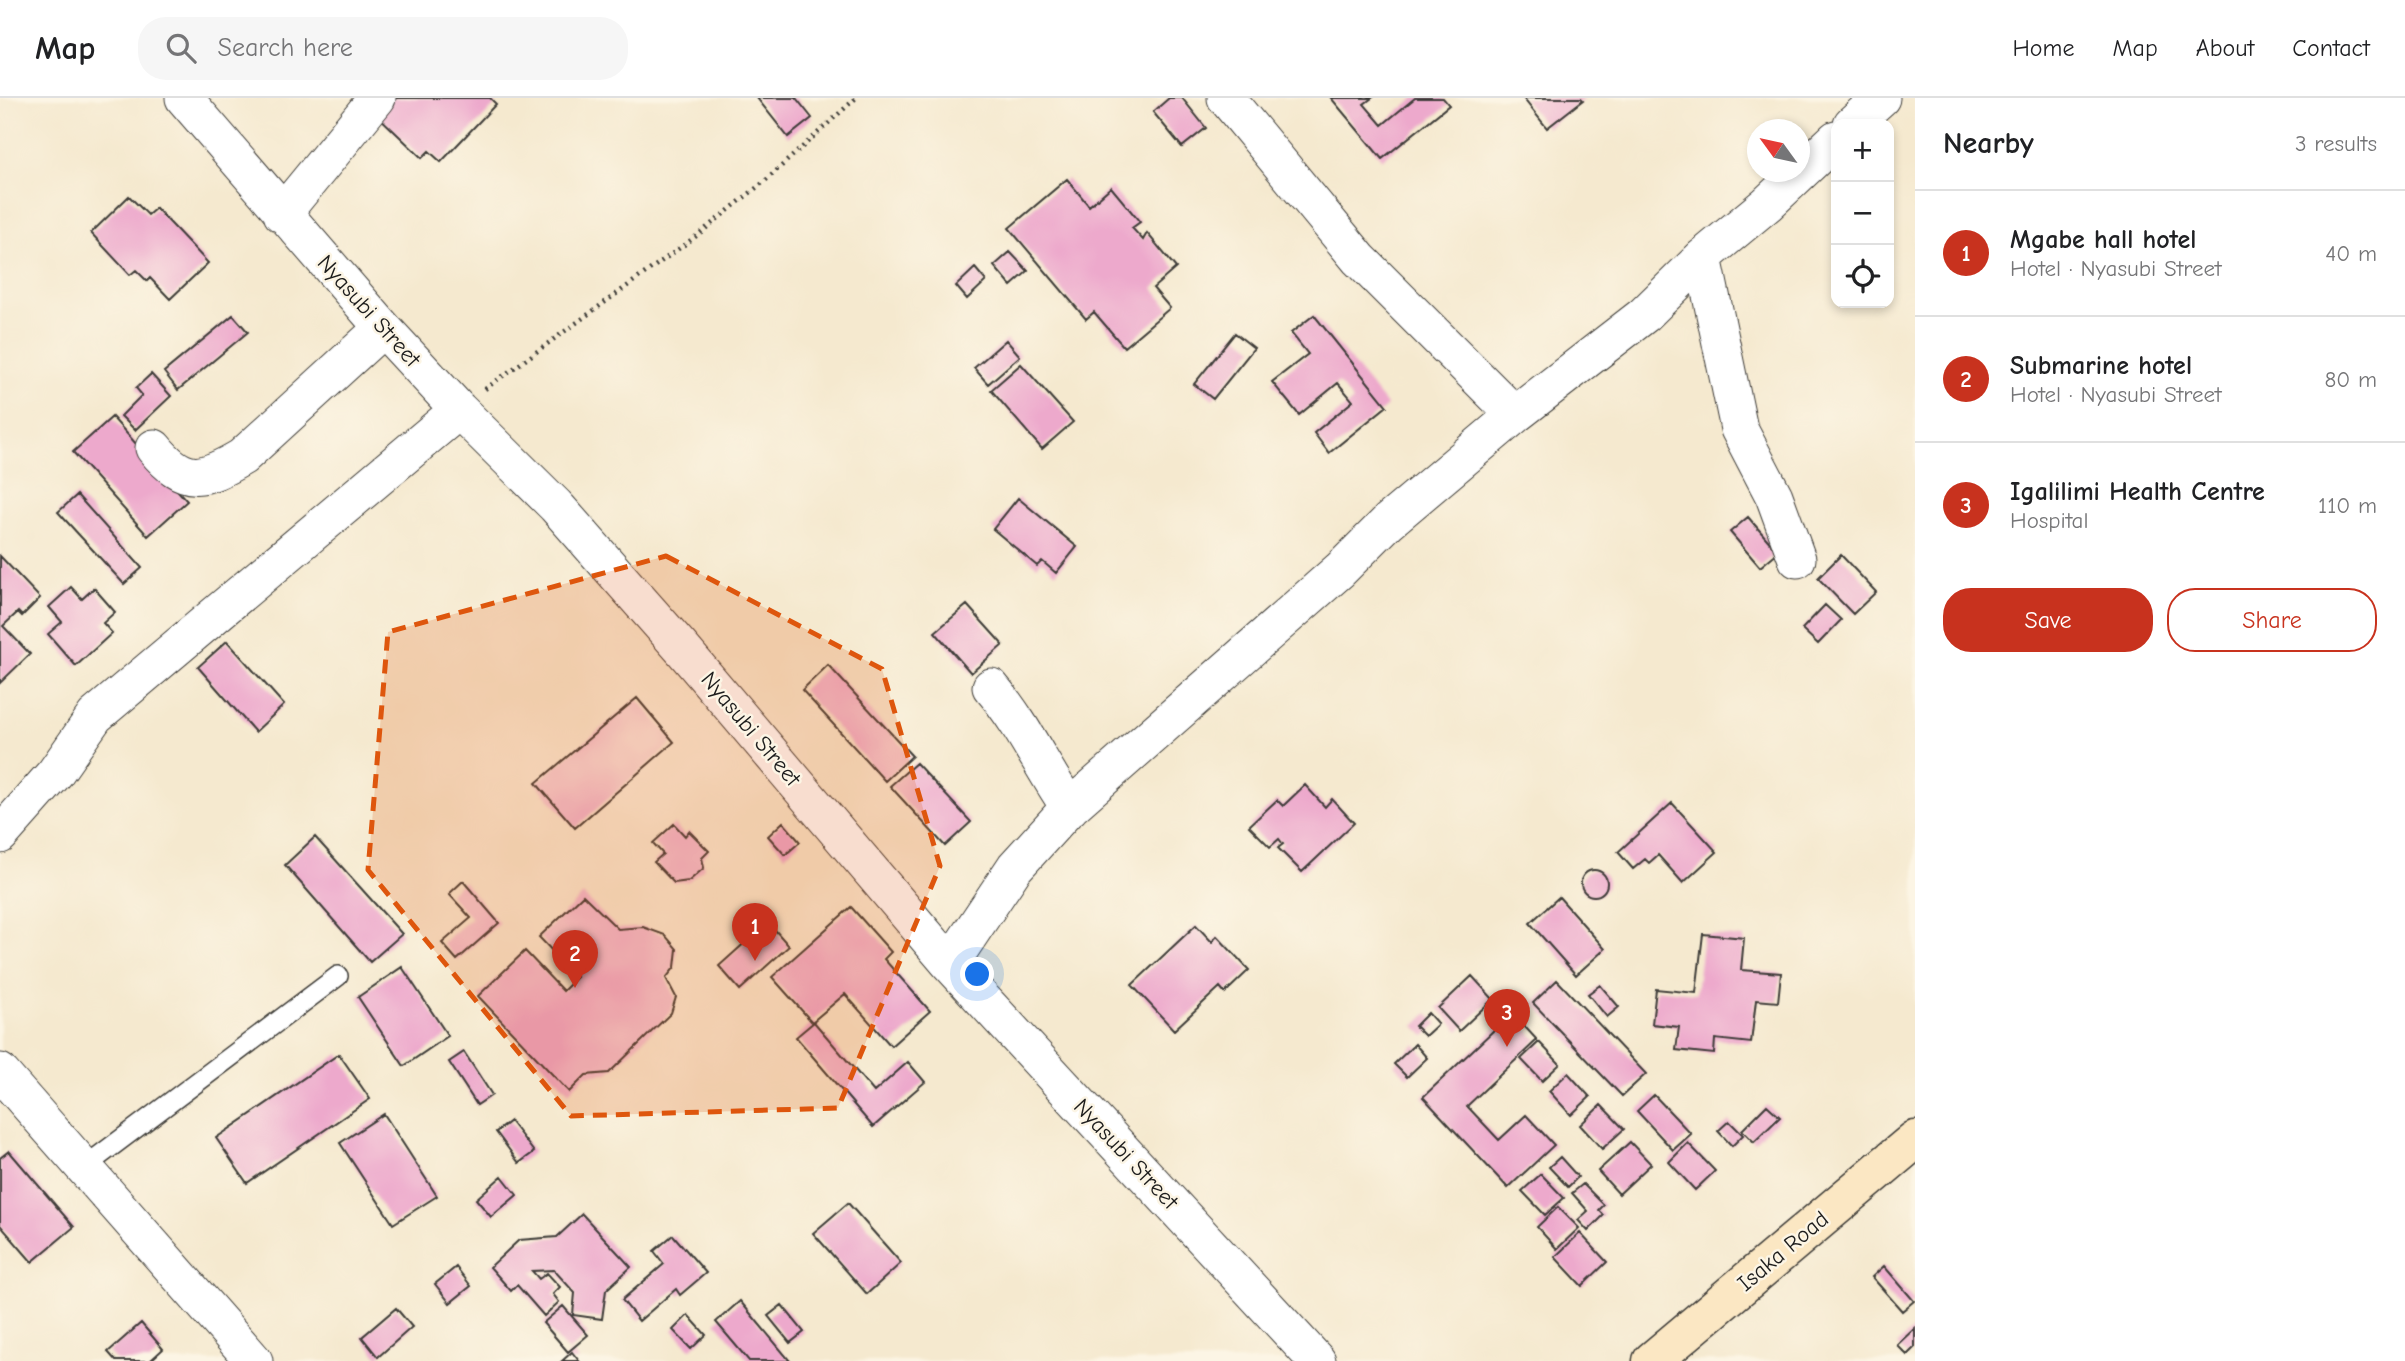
<!DOCTYPE html>
<meta charset="utf-8">
<style>
body{margin:0;font-family:"Comic Neue",sans-serif;background:#f6f6f6;color:#202124}
.controls{position:absolute;right:21px;top:21px;display:grid;overflow:hidden;border-radius:14px;box-shadow:0 4px 10px #0003}
.controls button{width:63px;height:63px;display:grid;place-items:center;padding:0;border:0;border-bottom:2px solid #e0e0e0;background:#fff;color:#202124;font:35px sans-serif}
.compass{position:absolute;left:1747px;top:21px;width:63px;height:63px;border-radius:50%;background:#fff;box-shadow:0 4px 10px #0003;rotate:303deg}
.you{position:absolute;left:978px;top:877px;width:24px;height:24px;margin:-18px;border:5px solid #fff;border-radius:50%;background:#1a73e8;box-shadow:0 0 0 10px #1a73e833}
.badge{display:grid;place-items:center;width:46px;height:46px;border-radius:50%;background:#c8321e;color:#fff;font-size:23px;font-weight:700}
.pin{position:absolute;translate:-50% -58px;filter:drop-shadow(0 2px 4px #0008)}
.pin::after{content:'';position:absolute;top:37px;width:24px;height:21px;background:inherit;clip-path:polygon(0 0,100% 0,50% 100%)}
.list{margin:0;padding:0;list-style:none}
h2{display:flex;justify-content:space-between;align-items:center;height:91px;margin:0;padding:0 28px;font-size:30px}
h2 small{font-size:23px;font-weight:400;color:#757577}
.list li{display:grid;grid-template-columns:46px 1fr auto;gap:21px;align-items:center;box-sizing:border-box;height:126px;padding:0 28px;border-top:2px solid #e0e0e0}
.list b{display:block;font-size:26px;white-space:nowrap}
.list p{margin:0;font-size:23px;white-space:nowrap;color:#757577}
.list em{font-size:23px;font-style:normal;color:#757577}
.actions{display:flex;gap:14px;padding:21px 28px}
.actions a{flex:1;padding:16px 0;border:2px solid #c8321e;border-radius:28px;text-align:center;font-size:24px;color:#c8321e}
.actions .main{background:#c8321e;color:#fff}
.icon{flex:none;width:38px;height:38px;fill:none;stroke:currentColor;stroke-width:2;stroke-linecap:round;stroke-linejoin:round}
.map{position:relative;flex:none;width:1915px;height:1263px;overflow:hidden}
header{display:flex;align-items:center;gap:42px;box-sizing:border-box;height:98px;padding:0 35px;background:#fff;border-bottom:2px solid #e0e0e0}
header strong{font-size:33px}
nav{display:flex;gap:38px;margin-inline-start:auto;font-size:24px}
.search{width:490px;height:63px;background:#f6f6f6;display:flex;align-items:center;gap:18px;box-sizing:border-box;padding:0 24px;border-radius:28px;color:#757577;font-size:26px}
main{display:flex}
aside{flex:1;background:#fff}
.map>svg:first-child{display:block}
.building{fill:#eda9cc}
.lines{fill:none;stroke-linecap:round;stroke-linejoin:round}
.lane-casing{stroke:#3d3b37;stroke-width:22}
.street-casing{stroke:#3d3b37;stroke-width:39}
.secondary-casing{stroke:#3d3b37;stroke-width:41}
.path{stroke:#3d3b37;stroke-width:4.5;stroke-dasharray:2 5;stroke-linecap:butt}
.lane{stroke:#fff;stroke-width:19}
.street{stroke:#fff;stroke-width:37}
.secondary{stroke:#fbe7c3;stroke-width:38}
.marked{fill:#de560d;fill-opacity:0.2;stroke:#de560d;stroke-width:5;stroke-dasharray:14 9;stroke-linejoin:round}
.labels{text-anchor:middle;dominant-baseline:central;stroke-width:5;stroke-linejoin:round;paint-order:stroke}
.street-label{font-size:23px;fill:#1c1c1c;stroke:#fcf5e5}
</style>
<header>
<strong>Map</strong>
<div class="search"><svg class="icon" aria-label="search" viewBox="0 0 24 24"><circle cx="10" cy="10" r="6"/><path d="M15 15l6 6"/></svg>Search here</div>
<nav><a>Home</a><a>Map</a><a>About</a><a>Contact</a></nav>
</header>
<main>
<div class="map">
<svg width="1915" height="1263" viewBox="0 0 1915 1263">
<rect width="100%" height="100%" fill="#fcf5e5"/>
<filter id="ink" filterUnits="userSpaceOnUse"><feTurbulence type="fractalNoise" baseFrequency=".0143" numOctaves="2"/><feDisplacementMap in="SourceGraphic" scale="14" xChannelSelector="R" yChannelSelector="G"/><feConvolveMatrix kernelMatrix="1 2 1 2 8 2 1 2 1" color-interpolation-filters="sRGB"/></filter>
<filter id="wash" filterUnits="userSpaceOnUse"><feTurbulence type="fractalNoise" baseFrequency=".00686" numOctaves="4" result="noise"/><feDisplacementMap in="SourceGraphic" scale="28" xChannelSelector="R" yChannelSelector="G"/><feGaussianBlur stdDeviation="1.57" result="paint"/><feColorMatrix in="noise" values="0 0 0 0 0 0 0 0 0 0 0 0 0 0 0 0 0 1.4 0 .05"/><feComposite in="paint" operator="in"/></filter>
<g filter="url(#wash)">
<rect width="100%" height="100%" fill="#f5e9cf"/>
<g id="blocks">
<path class="building" d="M 387,0 L 490,0 L 496,6 L 441,64 L 429,53 L 422,60 L 374,14 Z
M 757,0 L 796,0 L 812,20 L 788,39 Z
M 1169,0 L 1182,0 L 1206,30 L 1182,49 L 1153,14 Z
M 1331,0 L 1372,0 L 1364,6 L 1382,27 L 1415,0 L 1443,0 L 1449,7 L 1382,61 Z
M 1523,0 L 1581,0 L 1583,2 L 1547,30 Z
M 1067,81 L 1089,108 L 1111,89 L 1140,124 L 1132,130 L 1143,142 L 1147,135 L 1176,170 L 1153,190 L 1170,210 L 1124,249 L 1094,214 L 1086,221 L 1009,130 Z
M 129,98 L 148,117 L 156,110 L 208,165 L 170,201 L 150,180 L 147,183 L 136,172 L 130,177 L 91,135 Z
M 1010,154 L 1028,173 L 1011,188 L 994,168 Z
M 975,170 L 986,183 L 967,201 L 956,188 Z
M 233,217 L 248,234 L 178,292 L 164,274 Z
M 1314,217 L 1387,308 L 1329,355 L 1314,335 L 1353,303 L 1338,285 L 1299,317 L 1272,284 L 1308,256 L 1291,235 Z
M 1235,235 L 1254,250 L 1213,301 L 1194,286 Z
M 1006,242 L 1020,258 L 988,286 L 974,270 Z
M 1021,266 L 1073,324 L 1042,351 L 991,292 Z
M 151,276 L 171,298 L 135,332 L 121,318 L 142,297 L 136,290 Z
M 112,319 L 187,403 L 148,438 L 73,354 Z
M 77,397 L 142,470 L 124,486 L 58,414 Z
M 1018,400 L 1077,449 L 1056,475 L 1042,463 L 1037,468 L 993,431 Z
M 1748,419 L 1778,454 L 1760,469 L 1730,434 Z
M 1841,457 L 1876,494 L 1853,516 L 1818,480 Z
M 0,458 L 40,500 L 22,518 L 18,514 L 3,528 L 30,556 L 0,585 Z
M 71,489 L 82,501 L 94,490 L 115,514 L 103,525 L 112,535 L 76,568 L 48,536 L 62,524 L 49,509 Z
M 967,507 L 1003,547 L 971,575 L 935,534 Z
M 1825,507 L 1841,522 L 1818,546 L 1802,531 Z
M 227,543 L 284,607 L 255,634 L 198,569 Z
M 828,567 L 912,658 L 885,683 L 802,592 Z
M 637,600 L 674,644 L 575,730 L 536,685 Z
M 916,665 L 971,724 L 945,748 L 890,688 Z
M 1305,687 L 1325,709 L 1332,701 L 1354,725 L 1302,774 L 1278,750 L 1283,746 L 1279,741 L 1270,749 L 1249,728 L 1277,702 L 1283,708 Z
M 1672,705 L 1717,754 L 1683,785 L 1658,757 L 1649,765 L 1645,761 L 1633,771 L 1618,754 Z
M 783,724 L 800,744 L 785,757 L 768,738 Z
M 674,726 L 685,738 L 689,733 L 709,753 L 702,760 L 704,770 L 689,783 L 674,785 L 654,764 L 663,756 L 653,745 Z
M 315,739 L 402,836 L 370,864 L 285,767 Z
M1581 785a13 13 0 1 1 26 0a13 13 0 1 1-26 0Z
M 463,783 L 499,825 L 457,862 L 442,845 L 471,820 L 449,796 Z
M 583,797 L 618,831 L 643,829 L 665,837 L 677,851 L 675,869 L 666,880 L 676,899 L 671,915 L 609,975 L 586,977 L 569,994 L 478,898 L 525,853 L 563,893 L 577,879 L 539,839 Z
M 1559,799 L 1605,851 L 1576,877 L 1530,825 Z
M 851,809 L 891,854 L 884,861 L 930,913 L 891,948 L 845,896 L 812,924 L 772,879 Z
M 768,824 L 789,848 L 740,892 L 719,868 Z
M 1196,827 L 1212,844 L 1217,838 L 1249,872 L 1225,895 L 1220,889 L 1174,932 L 1132,887 Z
M 1703,836 L 1744,840 L 1741,872 L 1781,875 L 1778,904 L 1756,902 L 1751,945 L 1715,941 L 1714,956 L 1676,952 L 1679,929 L 1652,926 L 1656,891 L 1696,895 Z
M 402,869 L 448,938 L 404,968 L 358,899 Z
M 1472,878 L 1493,901 L 1459,933 L 1438,910 Z
M 1557,882 L 1646,976 L 1622,998 L 1533,905 Z
M 1600,887 L 1619,909 L 1607,919 L 1588,896 Z
M 1428,915 L 1438,926 L 1425,938 L 1415,928 Z
M 1512,915 L 1537,942 L 1467,1008 L 1499,1042 L 1526,1017 L 1554,1047 L 1508,1090 L 1423,999 Z
M 814,924 L 874,994 L 908,964 L 925,984 L 873,1029 L 796,939 Z
M 1539,944 L 1560,966 L 1542,983 L 1521,961 Z
M 1415,946 L 1427,960 L 1407,979 L 1394,966 Z
M 464,954 L 492,997 L 477,1007 L 449,964 Z
M 339,956 L 370,1001 L 247,1085 L 216,1040 Z
M 1568,975 L 1590,999 L 1571,1017 L 1549,993 Z
M 1654,997 L 1691,1036 L 1673,1052 L 1637,1013 Z
M 1601,1007 L 1624,1031 L 1602,1051 L 1580,1027 Z
M 1767,1007 L 1780,1019 L 1754,1044 L 1742,1032 Z
M 384,1016 L 437,1098 L 393,1126 L 340,1045 Z
M 510,1023 L 534,1054 L 519,1065 L 496,1034 Z
M 1729,1023 L 1743,1037 L 1732,1048 L 1718,1033 Z
M 1630,1044 L 1651,1066 L 1619,1096 L 1598,1073 Z
M 1688,1045 L 1715,1073 L 1695,1092 L 1669,1064 Z
M 9,1053 L 74,1129 L 32,1164 L 0,1127 L 0,1060 Z
M 1560,1059 L 1578,1079 L 1568,1089 L 1549,1069 Z
M 1541,1076 L 1564,1100 L 1545,1117 L 1522,1093 Z
M 502,1078 L 517,1097 L 491,1119 L 476,1101 Z
M 1583,1086 L 1604,1107 L 1599,1112 L 1604,1117 L 1588,1133 L 1578,1122 L 1588,1113 L 1572,1095 Z
M 848,1105 L 901,1165 L 867,1196 L 813,1135 Z
M 1558,1109 L 1579,1130 L 1557,1151 L 1537,1129 Z
M 582,1116 L 631,1169 L 606,1192 L 602,1221 L 573,1217 L 575,1195 L 554,1172 L 532,1173 L 539,1181 L 547,1175 L 560,1189 L 553,1196 L 559,1204 L 544,1218 L 517,1187 L 511,1193 L 490,1169 L 519,1142 L 557,1139 Z
M 1580,1135 L 1607,1164 L 1582,1188 L 1555,1159 Z
M 673,1137 L 706,1175 L 680,1197 L 676,1191 L 639,1223 L 622,1202 L 664,1166 L 654,1153 Z
M 1884,1168 L 1914,1203 L 1902,1213 L 1872,1179 Z
M 456,1169 L 471,1188 L 450,1205 L 435,1186 Z
M 740,1203 L 790,1263 L 749,1263 L 716,1224 Z
M 782,1207 L 804,1234 L 790,1245 L 768,1218 Z
M 563,1208 L 588,1237 L 568,1254 L 543,1225 Z
M 396,1210 L 412,1229 L 378,1259 L 362,1239 Z
M 688,1217 L 706,1237 L 691,1251 L 673,1232 Z
M 141,1225 L 163,1251 L 150,1263 L 116,1263 L 108,1254 Z
M 1915,1230 L 1915,1249 L 1907,1257 L 1897,1247 Z
M 572,1254 L 579,1263 L 562,1263 Z"/>
</g>
</g>
<g filter="url(#ink)">
<use href="#blocks" fill-opacity="0" stroke="#3d3b37" stroke-width="2"/>
<g class="lines">
<g class="lane-casing">
<path id="lane" d="M 83,1070 L 338,878"/>
</g>
<g class="street-casing">
<path id="street" d="M 184,0 L 383,230 L 459,312 L 556,408 L 684,553 L 950,866 L 1317,1263
M 1226,0 L 1359,161 L 1515,317
M 1852,26 L 1881,0
M 282,116 L 377,0
M 1703,159 L 1739,331 L 1774,398 L 1797,461
M 154,350 C 185,388 203,382 242,359 L 383,230
M 991,589 C 1023,626 1042,670 1070,710
M 0,737 L 55,675 L 95,618 L 459,312
M 950,866 L 1015,769 L 1066,713 L 1340,472 L 1389,423 L 1515,317 L 1644,217 L 1703,159 L 1767,106 L 1836,41
M 0,974 L 254,1263"/>
</g>
<g class="secondary-casing">
<path id="secondary" d="M 1652,1263 L 1915,1042"/>
</g>
<path class="path" d="M 485,291 L 695,139 L 765,83 L 856,0"/>
<use href="#lane" class="lane"/>
<use href="#street" class="street"/>
<use href="#secondary" class="secondary"/>
</g>
</g>
<path class="marked" d="M 666,458 L 882,571 L 940,768 L 838,1010 L 571,1018 L 368,772 L 388,534 Z"/>
<g class="labels">
<g class="street-label">
<text transform="translate(369 213) rotate(48)">Nyasubi Street</text>
<text transform="translate(751 631) rotate(50)">Nyasubi Street</text>
<text transform="translate(1126 1056) rotate(47)">Nyasubi Street</text>
<text transform="translate(1783 1153) rotate(-40)">Isaka Road</text>
</g>
</g>
</svg>
<div class="controls">
<button>+</button>
<button>−</button>
<button><svg class="icon" aria-label="locate" viewBox="0 0 24 24"><circle cx="12" cy="12" r="6"/><path d="M12 2v4M12 18v4M2 12h4M18 12h4"/></svg></button>
</div>
<svg class="compass" viewBox="-18 -18 36 36"><path d="M0-13l5 13h-10z" fill="#e53935"/><path d="M0 13l5-13h-10z" fill="#757577"/></svg>
<div class="you"></div>
<div class="pin badge" style="left:755px;top:863px">1</div>
<div class="pin badge" style="left:575px;top:890px">2</div>
<div class="pin badge" style="left:1507px;top:949px">3</div>
</div>
<aside>
<h2>Nearby<small>3 results</small></h2>
<ul class="list">
<li><span class="badge">1</span><div><b>Mgabe hall hotel</b><p>Hotel · Nyasubi Street</p></div><em>40 m</em></li>
<li><span class="badge">2</span><div><b>Submarine hotel</b><p>Hotel · Nyasubi Street</p></div><em>80 m</em></li>
<li><span class="badge">3</span><div><b>Igalilimi Health Centre</b><p>Hospital</p></div><em>110 m</em></li>
</ul>
<div class="actions"><a class="main">Save</a><a>Share</a></div>
</aside>
</main>
